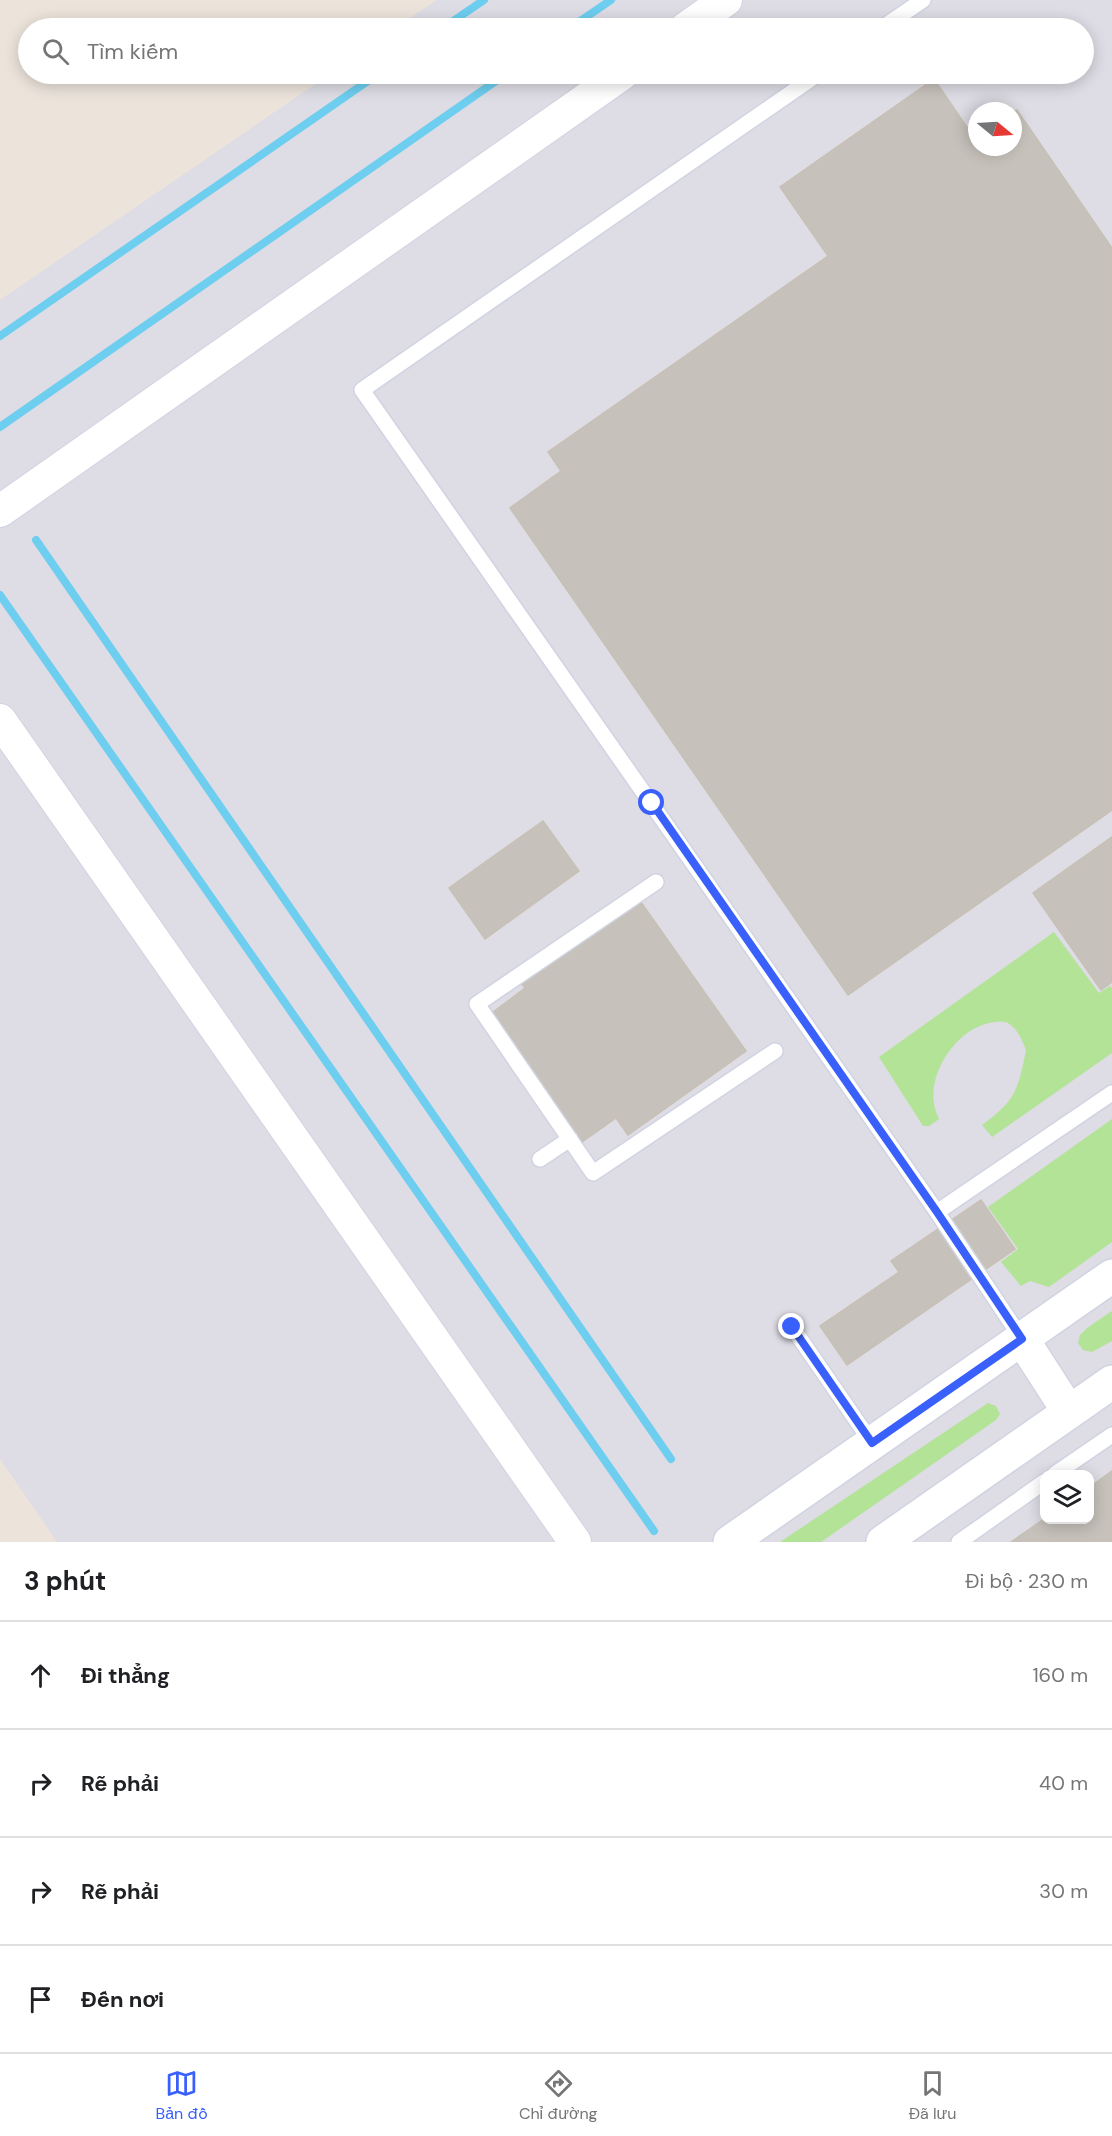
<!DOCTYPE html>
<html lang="vi">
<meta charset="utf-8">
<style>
body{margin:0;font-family:"DM Sans",sans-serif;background:#f6f6f6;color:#202124}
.controls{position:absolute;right:18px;bottom:18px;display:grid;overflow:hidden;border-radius:12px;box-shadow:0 3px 15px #0003}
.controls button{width:54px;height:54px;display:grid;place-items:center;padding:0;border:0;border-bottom:2px solid #e0e0e0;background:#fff;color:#202124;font:30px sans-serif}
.compass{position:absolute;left:968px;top:102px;width:54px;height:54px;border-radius:50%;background:#fff;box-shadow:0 3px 15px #0003;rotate:108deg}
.stop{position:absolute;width:18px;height:18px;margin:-14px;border:4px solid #3960fa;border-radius:50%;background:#fff}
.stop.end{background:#3960fa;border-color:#fff;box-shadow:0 2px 6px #0008}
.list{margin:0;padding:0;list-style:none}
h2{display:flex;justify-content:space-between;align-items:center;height:78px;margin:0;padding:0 24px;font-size:26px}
h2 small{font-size:20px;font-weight:400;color:#757577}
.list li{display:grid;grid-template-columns:39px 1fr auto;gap:18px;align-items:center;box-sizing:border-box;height:108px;padding:0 24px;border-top:2px solid #e0e0e0}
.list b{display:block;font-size:22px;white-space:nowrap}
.list em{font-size:20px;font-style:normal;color:#757577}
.icon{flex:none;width:33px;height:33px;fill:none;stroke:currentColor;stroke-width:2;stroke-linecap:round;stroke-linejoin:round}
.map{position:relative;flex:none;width:1112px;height:1542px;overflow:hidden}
.search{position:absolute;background:#fff;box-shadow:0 3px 15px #0003;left:18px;right:18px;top:18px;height:66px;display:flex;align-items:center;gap:15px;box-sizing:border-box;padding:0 21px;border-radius:33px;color:#757577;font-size:22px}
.sheet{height:510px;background:#fff}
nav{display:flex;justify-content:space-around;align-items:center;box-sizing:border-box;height:84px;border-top:2px solid #e0e0e0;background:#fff;font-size:16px;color:#757577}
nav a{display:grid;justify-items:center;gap:3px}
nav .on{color:#3960fa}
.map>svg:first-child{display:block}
.industrial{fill:#dedce4;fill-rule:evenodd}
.green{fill:#b2e397}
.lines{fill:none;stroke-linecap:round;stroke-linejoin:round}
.stream{stroke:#6dceef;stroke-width:8}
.building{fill:#c7c1bb;stroke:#c7c0b5;stroke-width:1.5}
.lane-casing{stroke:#d0d4e2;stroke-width:18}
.street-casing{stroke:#d0d4e2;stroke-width:34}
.secondary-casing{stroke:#d0d4e2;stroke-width:36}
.lane{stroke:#fff;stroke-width:15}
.street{stroke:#fff;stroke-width:32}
.secondary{stroke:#fff;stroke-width:33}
.route{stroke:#3960fa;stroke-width:8}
</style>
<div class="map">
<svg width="1112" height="1542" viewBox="0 0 1112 1542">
<rect width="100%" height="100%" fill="#ece4db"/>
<path class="industrial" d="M 437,0 L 1112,0 L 1112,1542 L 57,1542 L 0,1459 L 0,300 L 330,74 L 1084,74 L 1084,28 L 395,28 ZM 977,111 L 1013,111 L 1013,147 L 977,147 ZM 1044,1474 L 1090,1474 L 1090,1520 L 1044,1520 Z"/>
<path class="green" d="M 1054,932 L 1099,993 L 1110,986 L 1112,988 L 1112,1053 L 992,1137 L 982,1125 C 1016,1100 1018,1090 1026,1050 C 1022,1040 1017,1028 1008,1023 C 1002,1021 995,1022 989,1023 C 952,1031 920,1084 939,1119 L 929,1126 L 923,1126 L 879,1057 Z
M 1112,1119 L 1112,1242 L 1049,1287 L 1030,1281 L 1021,1286 L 1001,1262 L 1018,1249 L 988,1207 Z
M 1112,1311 L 1112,1341 L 1092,1352 L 1083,1350 L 1078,1343 L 1080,1335 L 1087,1328 Z
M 988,1403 L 996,1406 L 1000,1414 L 996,1420 L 821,1542 L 780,1542 Z"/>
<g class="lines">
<path class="stream" d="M 443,28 L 484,0
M 570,28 L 611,0
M 0,336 L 378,74
M 0,427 L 506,74
M 36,540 L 671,1459
M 0,595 L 654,1531"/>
</g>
<path class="building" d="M 934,79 L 975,139 L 977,137 L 977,147 L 1013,147 L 1013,112 L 1017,110 L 1112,248 L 1112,810 L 848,995 L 510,508 L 561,471 L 548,452 L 828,256 L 780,187 Z
M 543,821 L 579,871 L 485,939 L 449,888 Z
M 1112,837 L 1112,982 L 1101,990 L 1033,893 Z
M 633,891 L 746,1051 L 628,1135 L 616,1118 L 582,1142 L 492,1013 L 525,988 L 515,975 Z
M 981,1200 L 1015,1249 L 847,1365 L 820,1326 L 899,1272 L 891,1261 Z
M 1112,1471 L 1112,1542 L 1011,1542 L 1044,1519 L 1090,1520 L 1090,1487 Z"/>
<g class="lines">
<g class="lane-casing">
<path id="lane" d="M 882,28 L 923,0
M 818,74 L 362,390 L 937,1212 L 1112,1093
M 656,882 L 477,1004 L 593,1173 L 775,1051
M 540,1159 L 570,1139
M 937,1212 L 1022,1339
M 792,1327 L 872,1443
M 1055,1474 L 1112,1435
M 959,1542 L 1044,1482"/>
</g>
<g class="street-casing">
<path id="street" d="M 686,28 L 726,0
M 0,511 L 622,74
M 0,720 L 575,1542"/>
</g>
<g class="secondary-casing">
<path id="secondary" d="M 1022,1339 L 1069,1412
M 730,1542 L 1112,1276
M 883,1542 L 1112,1382"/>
</g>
<use href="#lane" class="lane"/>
<use href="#street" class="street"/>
<use href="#secondary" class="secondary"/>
</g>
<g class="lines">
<path class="route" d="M 652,803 L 937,1212 L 1022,1339 L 872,1443 L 792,1327"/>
</g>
</svg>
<div class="controls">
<button><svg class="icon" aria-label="layers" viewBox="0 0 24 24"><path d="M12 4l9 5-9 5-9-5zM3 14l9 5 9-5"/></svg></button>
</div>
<svg class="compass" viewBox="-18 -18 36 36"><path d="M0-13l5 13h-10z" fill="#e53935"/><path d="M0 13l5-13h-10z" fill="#757577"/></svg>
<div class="stop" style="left:652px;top:803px"></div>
<div class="stop end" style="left:792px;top:1327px"></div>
<div class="search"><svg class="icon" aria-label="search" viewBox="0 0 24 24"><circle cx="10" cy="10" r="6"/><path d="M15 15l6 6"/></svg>Tìm kiếm</div>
</div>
<section class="sheet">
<h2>3 phút<small>Đi bộ · 230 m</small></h2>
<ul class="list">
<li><svg class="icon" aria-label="ahead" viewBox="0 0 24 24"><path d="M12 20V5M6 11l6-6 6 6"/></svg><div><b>Đi thẳng</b></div><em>160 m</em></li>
<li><svg class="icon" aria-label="right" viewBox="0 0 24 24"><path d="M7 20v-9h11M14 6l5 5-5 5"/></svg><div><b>Rẽ phải</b></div><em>40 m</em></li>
<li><svg class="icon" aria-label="right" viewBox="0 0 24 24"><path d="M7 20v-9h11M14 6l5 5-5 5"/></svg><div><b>Rẽ phải</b></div><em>30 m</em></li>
<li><svg class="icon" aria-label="arrive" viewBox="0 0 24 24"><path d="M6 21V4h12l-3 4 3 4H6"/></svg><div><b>Đến nơi</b></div></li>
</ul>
</section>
<nav>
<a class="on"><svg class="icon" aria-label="map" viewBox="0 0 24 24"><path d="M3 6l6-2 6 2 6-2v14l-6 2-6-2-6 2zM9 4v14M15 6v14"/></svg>Bản đồ</a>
<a><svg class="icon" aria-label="directions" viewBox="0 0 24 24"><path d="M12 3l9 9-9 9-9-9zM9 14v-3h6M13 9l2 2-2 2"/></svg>Chỉ đường</a>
<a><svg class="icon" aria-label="saved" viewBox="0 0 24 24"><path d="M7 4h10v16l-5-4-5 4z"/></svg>Đã lưu</a>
</nav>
